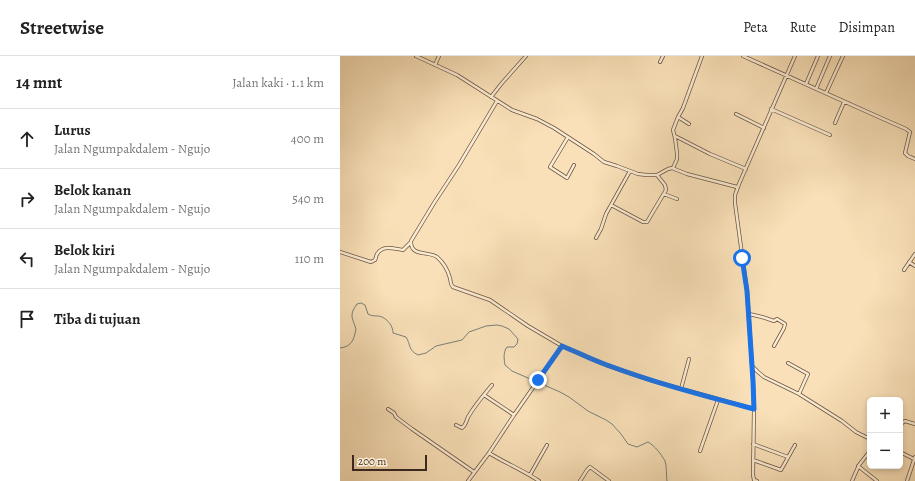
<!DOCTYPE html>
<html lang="id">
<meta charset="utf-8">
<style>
body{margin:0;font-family:Alegreya,serif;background:#f6f6f6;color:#222}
.controls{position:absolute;right:12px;bottom:12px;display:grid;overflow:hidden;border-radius:6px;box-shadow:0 2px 6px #0003}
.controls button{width:36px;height:36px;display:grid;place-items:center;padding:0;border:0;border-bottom:1px solid #e0e0e0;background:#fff;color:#222;font:20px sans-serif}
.scale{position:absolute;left:12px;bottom:10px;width:75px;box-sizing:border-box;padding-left:4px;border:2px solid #3d281f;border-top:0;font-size:11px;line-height:14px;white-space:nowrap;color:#3d281f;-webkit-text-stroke:3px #fbebd1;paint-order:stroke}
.stop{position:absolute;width:12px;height:12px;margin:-9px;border:3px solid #1a73e8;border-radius:50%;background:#fff}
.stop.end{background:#1a73e8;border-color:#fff;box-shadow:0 1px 4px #0008}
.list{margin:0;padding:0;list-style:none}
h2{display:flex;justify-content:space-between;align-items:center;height:52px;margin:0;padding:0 16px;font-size:17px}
h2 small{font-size:13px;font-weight:400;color:#767676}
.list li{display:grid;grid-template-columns:26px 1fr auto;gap:12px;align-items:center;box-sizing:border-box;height:60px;padding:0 16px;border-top:1px solid #e0e0e0}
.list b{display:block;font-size:15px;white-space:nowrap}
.list p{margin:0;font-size:13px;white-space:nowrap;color:#767676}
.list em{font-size:13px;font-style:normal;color:#767676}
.icon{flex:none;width:22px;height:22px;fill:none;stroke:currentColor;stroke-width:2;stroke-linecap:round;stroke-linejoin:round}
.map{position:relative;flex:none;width:575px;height:425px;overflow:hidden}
header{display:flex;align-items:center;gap:24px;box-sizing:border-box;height:56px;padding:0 20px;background:#fff;border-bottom:1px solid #e0e0e0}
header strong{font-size:19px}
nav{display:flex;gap:22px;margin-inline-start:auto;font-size:14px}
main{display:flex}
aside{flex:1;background:#fff}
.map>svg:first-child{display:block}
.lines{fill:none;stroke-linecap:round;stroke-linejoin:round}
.stream{stroke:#78807a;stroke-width:1}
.minor-casing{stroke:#6c5645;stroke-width:4}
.minor{stroke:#fbebd1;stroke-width:2.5}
.route{stroke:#1a73e8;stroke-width:5}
</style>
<header>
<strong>Streetwise</strong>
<nav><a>Peta</a><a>Rute</a><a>Disimpan</a></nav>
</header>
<main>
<aside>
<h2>14 mnt<small>Jalan kaki · 1.1 km</small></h2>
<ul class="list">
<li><svg class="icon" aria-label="ahead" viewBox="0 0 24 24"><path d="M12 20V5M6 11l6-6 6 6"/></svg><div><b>Lurus</b><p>Jalan Ngumpakdalem - Ngujo</p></div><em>400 m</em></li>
<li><svg class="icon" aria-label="right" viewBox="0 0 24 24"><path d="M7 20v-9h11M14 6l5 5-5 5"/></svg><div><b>Belok kanan</b><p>Jalan Ngumpakdalem - Ngujo</p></div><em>540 m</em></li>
<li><svg class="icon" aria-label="left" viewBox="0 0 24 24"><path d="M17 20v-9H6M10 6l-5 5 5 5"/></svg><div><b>Belok kiri</b><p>Jalan Ngumpakdalem - Ngujo</p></div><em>110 m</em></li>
<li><svg class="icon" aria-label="arrive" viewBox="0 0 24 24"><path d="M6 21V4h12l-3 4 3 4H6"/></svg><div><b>Tiba di tujuan</b></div></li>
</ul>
</aside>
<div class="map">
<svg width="575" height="425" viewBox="0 0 575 425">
<rect width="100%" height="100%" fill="#f9e0b8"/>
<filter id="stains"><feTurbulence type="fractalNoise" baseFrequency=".005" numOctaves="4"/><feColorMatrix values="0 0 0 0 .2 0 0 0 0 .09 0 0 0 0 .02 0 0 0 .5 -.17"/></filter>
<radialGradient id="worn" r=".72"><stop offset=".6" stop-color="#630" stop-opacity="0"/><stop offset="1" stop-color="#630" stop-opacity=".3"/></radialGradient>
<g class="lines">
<path class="stream" d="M 0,292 C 12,291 14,283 16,273 C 12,261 9,259 17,248 L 21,247 L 25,249 L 28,258 C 33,261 37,259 42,261 C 48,264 53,270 53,277 L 66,281 C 71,289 68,294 78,299 L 86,297 L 96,290 L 122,284 L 129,276 L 146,270 L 157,269 L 162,270 L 169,273 L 178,283 L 177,288 L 174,291 L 167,291 C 163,296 164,303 165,309 L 172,315 L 220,336 L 229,341 L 248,355 L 266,364 L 272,368 L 281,378 L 288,388 L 297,391 L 308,386 C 315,390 321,398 325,405 C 327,410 326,419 327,425"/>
<g class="minor-casing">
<path id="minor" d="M 76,0 L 117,19 L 172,54 L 197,63 L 214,72 L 254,98 L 264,106 L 277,110 L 298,118 L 307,119 L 317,119 L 328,113 L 332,112 L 347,118 L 397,131
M 403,0 L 541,62 L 566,73 L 570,76 L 565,97 L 568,100 L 575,103
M 320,6 L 323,0
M 95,9 L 99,0
M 466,28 L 478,0
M 476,33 L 490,0
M 486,37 L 503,0
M 151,41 L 162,27 L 186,0
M 157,45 L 119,109 L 94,147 L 71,185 C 70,201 89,195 97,201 C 103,206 108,215 110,222 C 111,226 110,228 113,231 L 150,244 L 188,270 L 222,290
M 431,53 L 490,79
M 396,58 L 424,72
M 495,67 L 504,46
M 349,68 L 338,61 L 343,52 L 362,0
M 335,80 L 370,98 L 406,113
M 228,81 L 210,111 L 227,122 L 234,109
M 333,112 L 337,103 L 337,97 L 335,82 L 333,74 L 338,61
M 324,138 L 337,143
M 271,149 L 303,166 L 307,166 L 326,134 L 325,129 L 317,119
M 256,182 L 261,173 L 266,158 L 290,115
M 0,196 L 31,206 L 35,204 C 36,202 36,200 37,198 C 43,188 55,193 63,194 L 70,187
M 569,206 L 575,210
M 564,214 L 575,198
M 409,258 L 422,261 L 434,265 L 437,263 L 445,268 L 444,272 L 434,290
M 448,307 L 468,318 L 459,338
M 412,310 L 418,316 L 424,321 L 459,338 L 502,365 L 516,376 L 530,383
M 341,333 L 349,303
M 144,339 L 174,359
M 48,353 L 54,357 L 56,361 L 72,373 L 134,416
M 116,369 L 122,372 C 126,369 126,366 128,361 C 135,349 143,340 152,329
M 560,371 L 562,367 L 565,365 L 575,368
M 413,388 L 448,401
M 360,395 L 378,344
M 560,396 L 574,403
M 149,397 C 165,407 183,414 199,425
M 413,404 L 441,414 L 455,389
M 518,410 L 537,425
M 190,419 L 199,403 L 207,389
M 128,425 L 149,397 L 174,359 L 222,290 L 266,309 L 313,325 L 414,353
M 240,425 L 247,414 L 250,411 L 269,425
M 417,425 L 414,424 L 413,419 L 414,353 L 413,325 L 407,235 L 395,147 L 395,139 L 399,128 L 455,0
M 512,425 L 519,409 L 530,395
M 567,425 L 575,401"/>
</g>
<use href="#minor" class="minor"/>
</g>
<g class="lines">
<path class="route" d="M 198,324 L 222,290 C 237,296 252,304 267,309 C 315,327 365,340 414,353 L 413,325 L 407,235 L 402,202"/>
</g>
<rect width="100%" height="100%" filter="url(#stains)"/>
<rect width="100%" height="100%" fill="url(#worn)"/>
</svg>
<div class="controls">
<button>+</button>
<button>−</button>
</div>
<div class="scale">200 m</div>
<div class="stop" style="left:402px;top:202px"></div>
<div class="stop end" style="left:198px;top:324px"></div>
</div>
</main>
